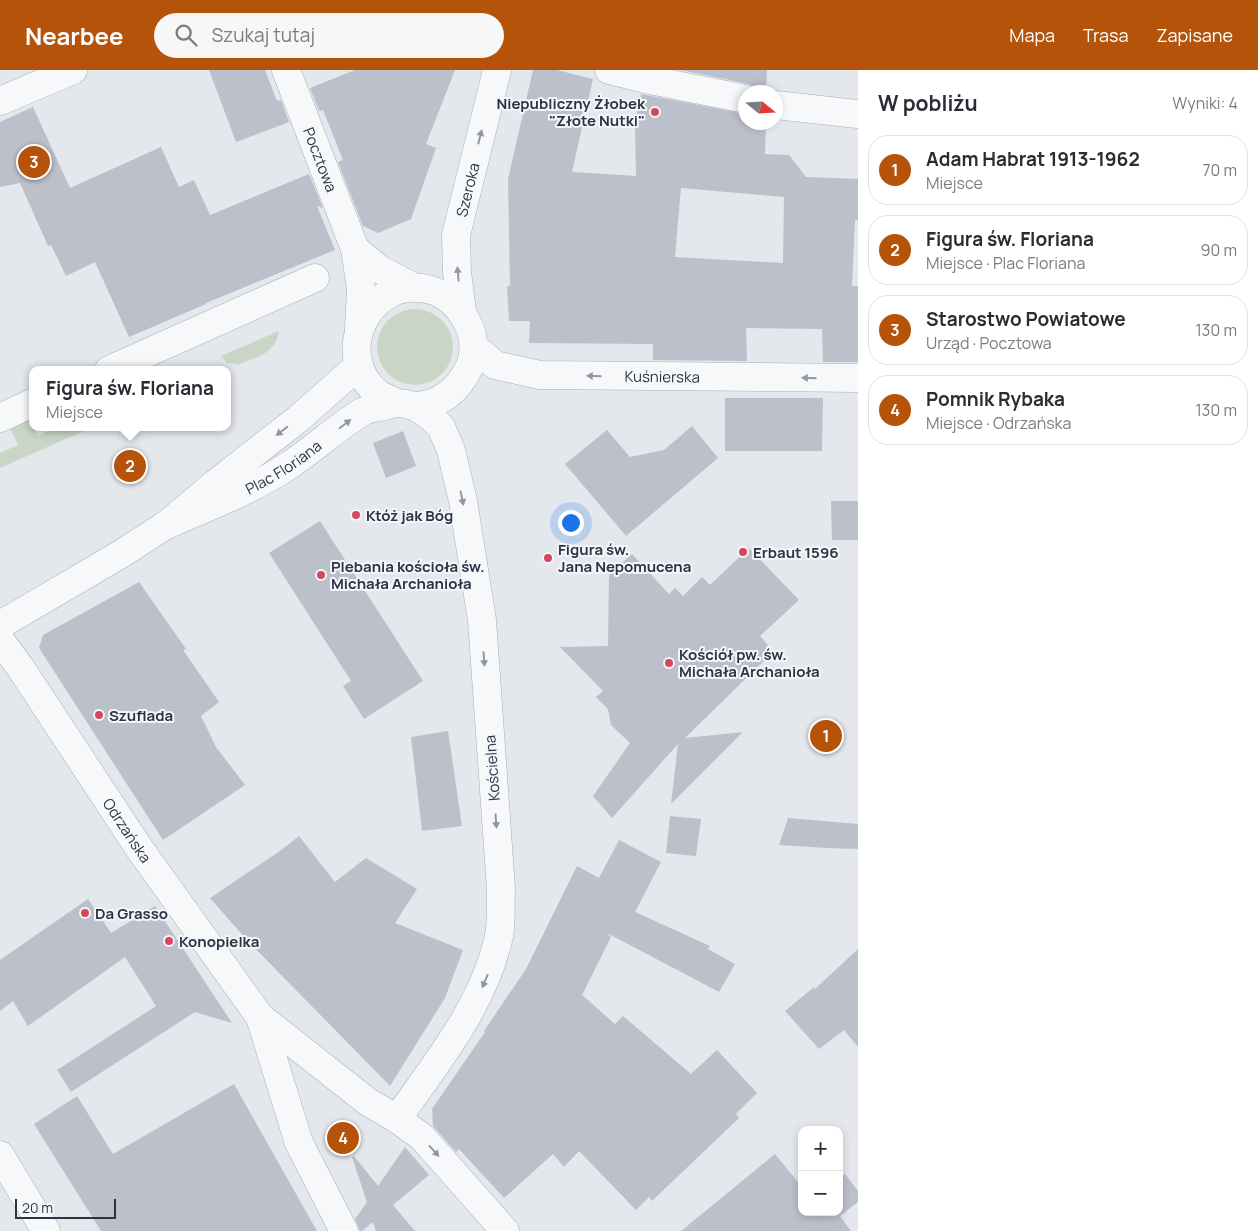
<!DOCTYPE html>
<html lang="pl">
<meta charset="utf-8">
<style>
body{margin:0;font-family:Manrope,sans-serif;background:#f7f7f7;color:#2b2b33}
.controls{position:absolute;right:15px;bottom:15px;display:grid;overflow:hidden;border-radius:10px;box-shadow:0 2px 8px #0003}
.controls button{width:45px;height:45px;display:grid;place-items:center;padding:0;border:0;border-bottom:1px solid #e1e1e2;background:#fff;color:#2b2b33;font:25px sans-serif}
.compass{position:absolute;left:738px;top:15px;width:45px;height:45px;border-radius:50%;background:#fff;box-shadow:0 2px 8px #0003;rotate:108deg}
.scale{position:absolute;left:15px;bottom:12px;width:101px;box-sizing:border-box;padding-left:5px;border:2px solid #2b3445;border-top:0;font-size:14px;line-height:18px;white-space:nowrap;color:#2b3445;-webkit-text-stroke:4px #f4f6f9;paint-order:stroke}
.you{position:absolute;left:570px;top:452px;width:18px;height:18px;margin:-12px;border:4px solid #fff;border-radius:50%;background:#1a73e8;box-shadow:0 0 0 8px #1a73e833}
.badge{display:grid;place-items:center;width:32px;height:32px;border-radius:50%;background:#b45309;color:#fff;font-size:16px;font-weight:700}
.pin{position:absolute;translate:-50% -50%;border:2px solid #fff;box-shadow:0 1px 5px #0006}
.popup{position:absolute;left:29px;top:296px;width:202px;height:65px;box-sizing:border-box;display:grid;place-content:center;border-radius:10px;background:#fff;filter:drop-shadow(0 1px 4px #0005);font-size:16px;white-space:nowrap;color:#7c7c81}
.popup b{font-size:19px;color:#2b2b33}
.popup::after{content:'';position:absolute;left:50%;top:100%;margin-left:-10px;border:10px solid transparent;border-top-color:#fff}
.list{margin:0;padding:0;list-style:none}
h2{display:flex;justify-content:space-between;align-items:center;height:65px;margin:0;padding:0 20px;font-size:21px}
h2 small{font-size:16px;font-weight:400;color:#7c7c81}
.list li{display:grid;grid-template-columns:32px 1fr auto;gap:15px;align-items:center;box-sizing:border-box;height:70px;margin:0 10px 10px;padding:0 10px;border:1px solid #e1e1e2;border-radius:20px}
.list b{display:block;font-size:19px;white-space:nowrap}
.list p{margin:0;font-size:16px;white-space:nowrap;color:#7c7c81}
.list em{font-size:16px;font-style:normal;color:#7c7c81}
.icon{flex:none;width:28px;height:28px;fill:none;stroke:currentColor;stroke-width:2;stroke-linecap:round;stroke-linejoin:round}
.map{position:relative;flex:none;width:858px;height:1161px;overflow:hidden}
header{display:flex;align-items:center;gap:30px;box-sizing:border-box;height:70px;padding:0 25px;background:#b45309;color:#fff}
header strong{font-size:24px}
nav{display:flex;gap:28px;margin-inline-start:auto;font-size:18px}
.search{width:350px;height:45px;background:#f7f7f7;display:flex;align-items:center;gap:12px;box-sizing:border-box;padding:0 18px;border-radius:28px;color:#7c7c81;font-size:19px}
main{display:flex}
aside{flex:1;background:#fff}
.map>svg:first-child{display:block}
.green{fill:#c9d6c5}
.building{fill:#bbc0ca;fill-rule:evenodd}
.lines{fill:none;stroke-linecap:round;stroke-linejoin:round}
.minor-casing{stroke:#a9aeb7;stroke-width:29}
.minor{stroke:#f7f8fa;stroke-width:28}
.oneway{fill:#9196a0}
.poi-dot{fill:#d1495b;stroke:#f4f6f9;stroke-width:2}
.labels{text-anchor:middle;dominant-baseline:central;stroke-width:4;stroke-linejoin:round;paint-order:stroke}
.poi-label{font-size:15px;font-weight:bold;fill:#2b3445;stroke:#f4f6f9;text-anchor:start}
.street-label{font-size:15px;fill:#2b3445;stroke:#f4f6f9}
</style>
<header>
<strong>Nearbee</strong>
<div class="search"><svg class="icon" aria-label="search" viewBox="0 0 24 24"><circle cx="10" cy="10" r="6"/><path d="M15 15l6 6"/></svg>Szukaj tutaj</div>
<nav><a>Mapa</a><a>Trasa</a><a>Zapisane</a></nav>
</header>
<main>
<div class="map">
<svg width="858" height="1161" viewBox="0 0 858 1161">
<rect width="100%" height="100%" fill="#e4e7ec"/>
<path class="green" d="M377 277a38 38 0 1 1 76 0a38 38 0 1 1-76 0Z
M 279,261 C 275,285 256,287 237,295 L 236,294 L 227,293 L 221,286 Z
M 29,349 L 38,366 L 59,357 L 93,357 L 0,398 L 0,383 L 18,375 L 10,358 Z"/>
<path class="building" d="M 209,0 L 265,0 L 277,31 L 281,30 L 289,52 L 236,72 Z
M 355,0 L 455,0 L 426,74 L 436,78 L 411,149 L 378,163 L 363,156 L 338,92 L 343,90 L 323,40 L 319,41 L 310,18 Z
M 533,0 L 557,0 L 593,9 L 572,102 L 636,106 L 635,53 L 641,24 L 746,44 L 746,52 L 766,52 L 765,84 L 789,85 L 806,107 L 858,109 L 858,150 L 855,150 L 852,216 L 858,216 L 858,292 L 823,292 L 822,259 L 746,258 L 747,291 L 653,290 L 653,274 L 529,273 L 530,251 L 509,251 L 507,216 L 510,216 L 508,109 ZM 681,118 L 784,127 L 783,193 L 675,187 Z
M 680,0 L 767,0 L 766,22 L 760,22 L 756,17 L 749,14 Z
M 33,37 L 70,118 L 161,77 L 179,117 L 194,110 L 210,145 L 309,104 L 323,138 L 317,136 L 335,180 L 206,233 L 206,234 L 129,267 L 95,192 L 66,206 L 51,175 L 48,176 L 20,113 L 0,117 L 0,52 Z
M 725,328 L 823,328 L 822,381 L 725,381 Z
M 692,356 L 718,388 L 626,466 L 565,394 L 607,360 L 630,387 L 664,380 Z
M 403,361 L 416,396 L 386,408 L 373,373 Z
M 831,431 L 858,431 L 858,470 L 832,470 Z
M 320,451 L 423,611 L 364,649 L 343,616 L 351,611 L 269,483 Z
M 749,478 L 799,530 L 760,566 L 768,575 L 767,577 L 772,583 L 685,668 L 743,662 L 671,734 L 678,674 L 612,748 L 593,726 L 630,673 L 611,655 L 608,639 L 596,627 L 603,621 L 560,577 L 608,576 L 609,505 L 632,484 L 669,524 L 675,518 L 683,526 L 702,507 L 710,515 Z
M 139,512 L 186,579 L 183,580 L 219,632 L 201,646 L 216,677 L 245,715 L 163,770 L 39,578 L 43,565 Z
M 448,661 L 462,756 L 422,761 L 411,667 Z
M 670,746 L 701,749 L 696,786 L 666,783 Z
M 788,748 L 858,754 L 858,779 L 827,778 L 779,775 Z
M 299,766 L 335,812 L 366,788 L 417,819 L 395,853 L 463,880 L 445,928 L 390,1016 L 246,869 L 210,828 L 280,781 Z
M 619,770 L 661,792 L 635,842 L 710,876 L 708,879 L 735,894 L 719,922 L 607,863 L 611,867 L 582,925 L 615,954 L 623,946 L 691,1004 L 717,980 L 757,1023 L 736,1044 L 739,1048 L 652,1131 L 649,1127 L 636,1140 L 579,1081 L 564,1097 L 553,1084 L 504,1128 L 459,1079 L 456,1082 L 433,1056 L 432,1039 L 485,962 L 484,961 L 526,899 L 577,796 L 599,808 Z
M 88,829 L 111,863 L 155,836 L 232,953 L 195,942 L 71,1022 L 57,1000 L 156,936 L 125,887 L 28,956 L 13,931 L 0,941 L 0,890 Z
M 858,879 L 858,977 L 844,960 L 819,979 L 785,941 L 814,917 L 815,919 Z
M 234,1014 L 317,1161 L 101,1161 L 34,1054 L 77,1026 L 113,1084 Z
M 405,1077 L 429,1105 L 393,1135 L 415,1161 L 376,1161 L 373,1152 L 362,1161 L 360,1161 L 355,1149 L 367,1132 L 352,1087 L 354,1086 L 378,1116 Z
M 775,1084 L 802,1117 L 802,1142 L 839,1142 L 839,1108 L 845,1104 L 858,1121 L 858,1132 L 840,1146 L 851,1161 L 681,1161 Z"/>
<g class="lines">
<g class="minor-casing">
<g id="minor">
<path id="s1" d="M 286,0 L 355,179 L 361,219 L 359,259"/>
<path d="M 609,0 L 645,9 L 746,29"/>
<path d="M 0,31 L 73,0"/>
<path d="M 776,35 L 858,44"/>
<path d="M 355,179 L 379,199 L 415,218"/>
<path id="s2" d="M 462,242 L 457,202 L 456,165 L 497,0"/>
<path id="s3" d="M 474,277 L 495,295 L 540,305 L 858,308"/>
<path d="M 109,300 L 315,208"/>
<path d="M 0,348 L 32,333"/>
<path id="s4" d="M 166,455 C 206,438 252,420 288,396 C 314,379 336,358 362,342 C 367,339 374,338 380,337 C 385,336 392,333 398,333 C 404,333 411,336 417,336 C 441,334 458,320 469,298 C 475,286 475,267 468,254 C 461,239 450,227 434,221 C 372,199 327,286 380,325 C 385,328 391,330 397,333"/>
<path d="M 0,555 L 121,484 L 166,455 L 216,413 L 298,349 L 359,295"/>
<path id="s5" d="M 0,570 L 20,597 L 139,778 L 260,947 L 368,1032 L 397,1049 L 422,1067 L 505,1161"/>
<path d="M 260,947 L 299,1073 L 344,1161"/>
<path d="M 397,1049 C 437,992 484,935 499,866 C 502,851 500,834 501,819 L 482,550 L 463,431 L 451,380 L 441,357 L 430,346 L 415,336"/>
<path d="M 0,1085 L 46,1161"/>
</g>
</g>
<use href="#minor" class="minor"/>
</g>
<defs><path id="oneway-solid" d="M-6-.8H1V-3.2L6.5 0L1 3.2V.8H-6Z" transform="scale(1.25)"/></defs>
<g class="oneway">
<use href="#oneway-solid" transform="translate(480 67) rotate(-76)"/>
<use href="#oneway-solid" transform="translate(458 204) rotate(-95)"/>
<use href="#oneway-solid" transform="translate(594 306) rotate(-179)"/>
<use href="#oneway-solid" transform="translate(809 308) rotate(-179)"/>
<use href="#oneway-solid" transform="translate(345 354) rotate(-37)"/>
<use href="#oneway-solid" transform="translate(282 361) rotate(142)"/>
<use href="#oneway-solid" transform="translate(462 428) rotate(78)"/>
<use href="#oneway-solid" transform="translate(484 589) rotate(86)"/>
<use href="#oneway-solid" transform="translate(496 751) rotate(86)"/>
<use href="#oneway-solid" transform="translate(485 911) rotate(113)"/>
<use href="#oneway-solid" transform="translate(434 1081) rotate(48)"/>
</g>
<g class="poi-dot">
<circle cx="655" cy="42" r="5"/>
<circle cx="356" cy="445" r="5"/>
<circle cx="743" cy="482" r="5"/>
<circle cx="548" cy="488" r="5"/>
<circle cx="321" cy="505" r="5"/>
<circle cx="669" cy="593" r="5"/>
<circle cx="99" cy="645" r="5"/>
<circle cx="85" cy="843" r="5"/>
<circle cx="169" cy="871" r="5"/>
</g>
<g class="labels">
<g class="poi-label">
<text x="645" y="33" text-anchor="end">Niepubliczny Żłobek<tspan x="645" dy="17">"Złote Nutki"</tspan></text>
<text x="366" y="445">Któż jak Bóg</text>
<text x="558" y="479">Figura św.<tspan x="558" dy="17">Jana Nepomucena</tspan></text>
<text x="753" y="482">Erbaut 1596</text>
<text x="331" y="496">Plebania kościoła św.<tspan x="331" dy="17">Michała Archanioła</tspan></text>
<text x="679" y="584">Kościół pw. św.<tspan x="679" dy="17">Michała Archanioła</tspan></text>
<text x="109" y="645">Szuflada</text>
<text x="95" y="843">Da Grasso</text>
<text x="179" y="871">Konopielka</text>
</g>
<g class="street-label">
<text stroke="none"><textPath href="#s1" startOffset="96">Pocztowa</textPath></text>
<text stroke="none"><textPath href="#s2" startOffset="124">Szeroka</textPath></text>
<text stroke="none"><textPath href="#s3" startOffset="196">Kuśnierska</textPath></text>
<text stroke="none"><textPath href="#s4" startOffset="131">Plac Floriana</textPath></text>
<text transform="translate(492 698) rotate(-94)">Kościelna</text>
<text stroke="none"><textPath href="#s5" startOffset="229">Odrzańska</textPath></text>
</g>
</g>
</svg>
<div class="controls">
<button>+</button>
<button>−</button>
</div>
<svg class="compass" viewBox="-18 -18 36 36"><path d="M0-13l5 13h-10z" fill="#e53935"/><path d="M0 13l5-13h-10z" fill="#7c7c81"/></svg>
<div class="scale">20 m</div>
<div class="you"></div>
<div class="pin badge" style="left:826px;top:666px">1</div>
<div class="pin badge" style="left:130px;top:396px">2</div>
<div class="popup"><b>Figura św. Floriana</b>Miejsce</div>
<div class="pin badge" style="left:34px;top:92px">3</div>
<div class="pin badge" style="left:343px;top:1068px">4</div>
</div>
<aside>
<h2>W pobliżu<small>Wyniki: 4</small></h2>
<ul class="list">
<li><span class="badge">1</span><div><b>Adam Habrat 1913-1962</b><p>Miejsce</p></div><em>70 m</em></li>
<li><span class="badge">2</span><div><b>Figura św. Floriana</b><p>Miejsce · Plac Floriana</p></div><em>90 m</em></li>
<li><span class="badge">3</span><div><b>Starostwo Powiatowe</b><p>Urząd · Pocztowa</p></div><em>130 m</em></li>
<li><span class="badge">4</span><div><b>Pomnik Rybaka</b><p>Miejsce · Odrzańska</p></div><em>130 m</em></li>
</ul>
</aside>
</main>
